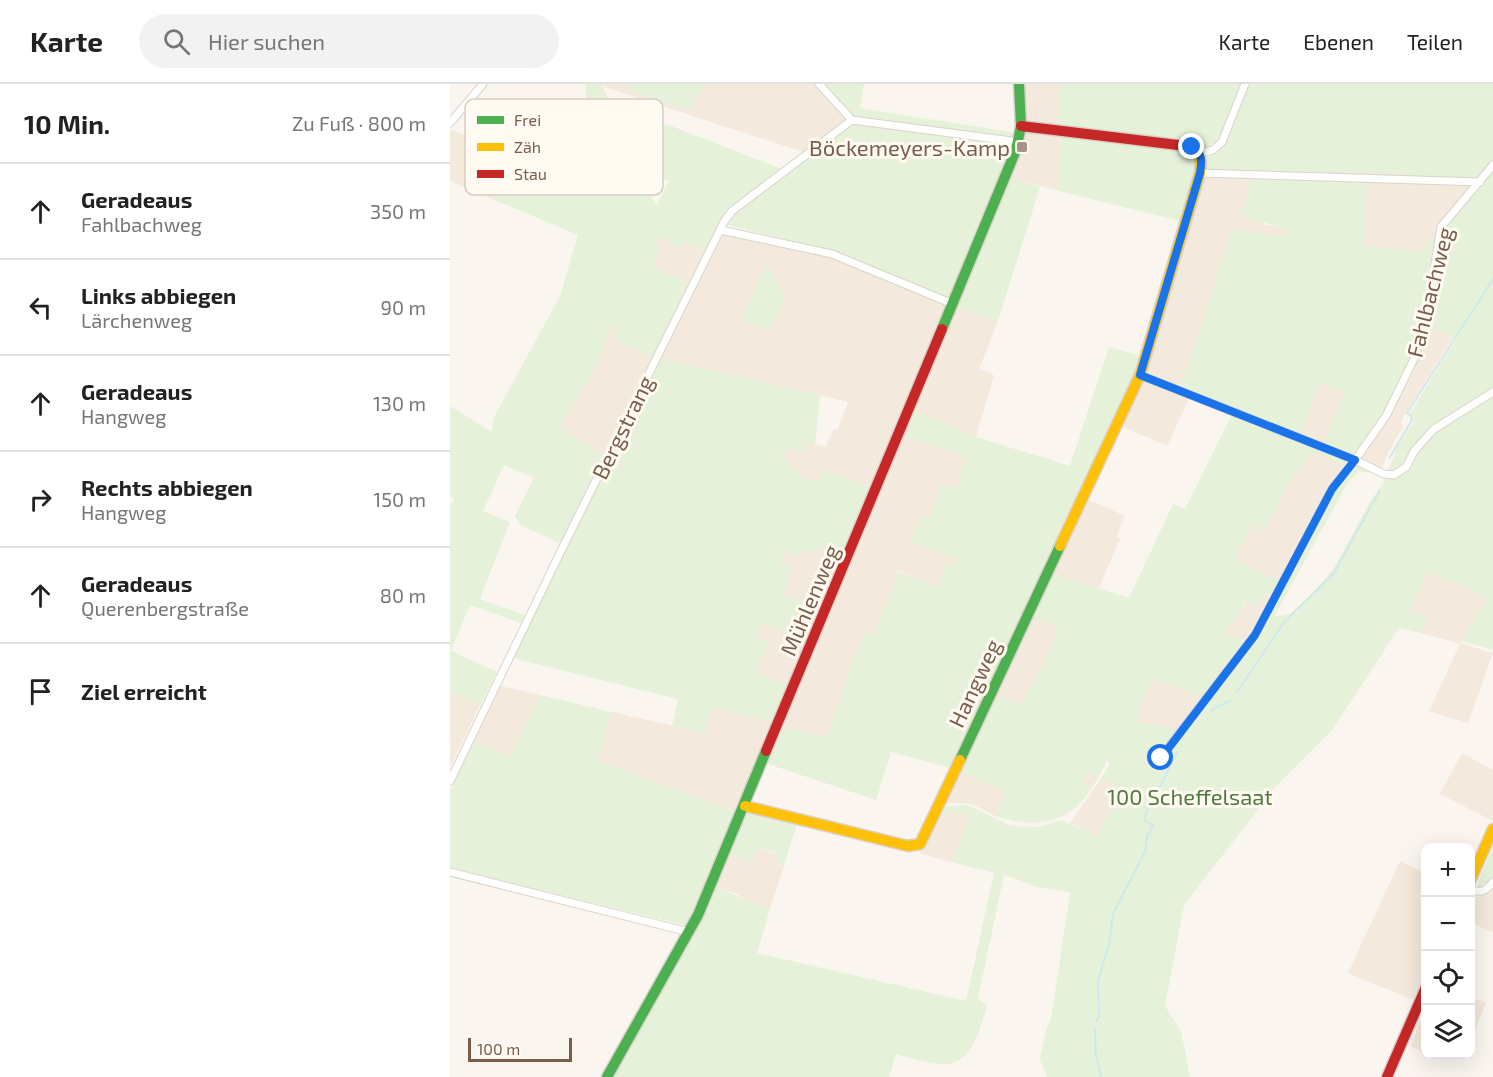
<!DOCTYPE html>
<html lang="de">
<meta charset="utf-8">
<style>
body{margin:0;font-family:"Exo 2",sans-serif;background:#f2f2f2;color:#222}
.controls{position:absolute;right:18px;bottom:18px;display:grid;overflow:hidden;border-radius:12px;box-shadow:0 6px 24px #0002}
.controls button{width:54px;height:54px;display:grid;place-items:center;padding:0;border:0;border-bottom:2px solid #e0e0e0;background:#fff;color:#222;font:30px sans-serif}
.scale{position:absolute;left:18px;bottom:15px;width:104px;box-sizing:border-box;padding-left:6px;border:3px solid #7b5d4b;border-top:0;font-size:16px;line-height:21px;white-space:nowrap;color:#7b5d4b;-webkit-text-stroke:4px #fffaf2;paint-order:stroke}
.stop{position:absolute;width:18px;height:18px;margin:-14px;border:4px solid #1a73e8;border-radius:50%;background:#fff}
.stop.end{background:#1a73e8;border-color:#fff;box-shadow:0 2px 6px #0008}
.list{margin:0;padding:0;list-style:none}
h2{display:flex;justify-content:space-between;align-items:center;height:78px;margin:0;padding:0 24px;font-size:26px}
h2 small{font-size:20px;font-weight:400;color:#767676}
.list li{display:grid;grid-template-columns:39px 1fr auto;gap:18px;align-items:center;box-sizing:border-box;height:96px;padding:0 24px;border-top:2px solid #e0e0e0}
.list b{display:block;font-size:22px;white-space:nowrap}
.list p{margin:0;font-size:20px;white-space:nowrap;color:#767676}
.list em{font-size:20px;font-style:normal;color:#767676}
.icon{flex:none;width:33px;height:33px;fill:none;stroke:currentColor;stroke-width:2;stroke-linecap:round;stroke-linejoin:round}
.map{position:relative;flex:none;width:1043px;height:993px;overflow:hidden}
header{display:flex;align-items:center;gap:36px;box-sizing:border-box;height:84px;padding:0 30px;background:#fff;border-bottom:2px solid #e0e0e0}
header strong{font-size:28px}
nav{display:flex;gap:33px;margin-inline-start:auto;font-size:21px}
.search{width:420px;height:54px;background:#f2f2f2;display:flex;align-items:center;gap:15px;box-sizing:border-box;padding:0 21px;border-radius:33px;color:#767676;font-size:22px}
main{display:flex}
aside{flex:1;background:#fff}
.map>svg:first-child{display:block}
.residential{fill:#f3e9dc}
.green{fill:#e6f1d9}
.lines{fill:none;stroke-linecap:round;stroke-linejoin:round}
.stream{stroke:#cfe8eb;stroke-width:2}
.street-casing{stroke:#d9d3cd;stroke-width:9}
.fast-casing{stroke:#dad2ca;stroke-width:13}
.slow-casing{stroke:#dad2ca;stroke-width:13}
.jam-casing{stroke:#dad2ca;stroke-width:13}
.street{stroke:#fefefd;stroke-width:7}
.fast{stroke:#4caf50;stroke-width:10}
.slow{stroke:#ffc107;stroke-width:10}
.jam{stroke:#c62828;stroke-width:10}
.route{stroke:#1a73e8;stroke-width:8}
.poi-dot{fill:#a79384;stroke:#fffaf2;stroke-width:2}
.labels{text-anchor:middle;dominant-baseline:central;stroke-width:6;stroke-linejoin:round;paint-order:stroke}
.poi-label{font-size:22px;fill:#7b5d4b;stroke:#fffaf2;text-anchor:end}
.street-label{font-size:22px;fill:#7b5d4b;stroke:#fffaf2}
.park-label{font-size:22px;fill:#507b3f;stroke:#fffaf2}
.key{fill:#fffaf2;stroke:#d7cbc0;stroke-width:1.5}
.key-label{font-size:16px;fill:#7b5d4b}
</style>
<header>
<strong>Karte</strong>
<div class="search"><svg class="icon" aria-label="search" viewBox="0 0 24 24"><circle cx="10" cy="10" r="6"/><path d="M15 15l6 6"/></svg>Hier suchen</div>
<nav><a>Karte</a><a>Ebenen</a><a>Teilen</a></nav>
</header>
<main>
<aside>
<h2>10 Min.<small>Zu Fuß · 800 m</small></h2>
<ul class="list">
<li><svg class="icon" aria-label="ahead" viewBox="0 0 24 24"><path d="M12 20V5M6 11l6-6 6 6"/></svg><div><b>Geradeaus</b><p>Fahlbachweg</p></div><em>350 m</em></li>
<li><svg class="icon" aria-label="left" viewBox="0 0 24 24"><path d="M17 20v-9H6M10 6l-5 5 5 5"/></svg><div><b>Links abbiegen</b><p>Lärchenweg</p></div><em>90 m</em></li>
<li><svg class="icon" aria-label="ahead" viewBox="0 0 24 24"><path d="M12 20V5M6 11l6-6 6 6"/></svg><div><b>Geradeaus</b><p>Hangweg</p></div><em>130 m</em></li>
<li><svg class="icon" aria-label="right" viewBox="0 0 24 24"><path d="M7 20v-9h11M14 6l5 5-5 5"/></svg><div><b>Rechts abbiegen</b><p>Hangweg</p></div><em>150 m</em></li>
<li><svg class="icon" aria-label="ahead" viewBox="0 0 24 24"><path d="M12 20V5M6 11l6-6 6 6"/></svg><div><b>Geradeaus</b><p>Querenbergstraße</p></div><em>80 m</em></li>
<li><svg class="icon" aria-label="arrive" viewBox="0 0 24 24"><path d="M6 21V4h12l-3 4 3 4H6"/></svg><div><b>Ziel erreicht</b></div></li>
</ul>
</aside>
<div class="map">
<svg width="1043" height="993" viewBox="0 0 1043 993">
<rect width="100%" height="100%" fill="#faf6ef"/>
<path class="residential" d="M 145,0 L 366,0 L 399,35 L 356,69 Z
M 572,0 L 611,0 L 608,44 L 575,40 Z
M 0,46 L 58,65 L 42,115 L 0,97 Z
M 578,46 L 611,49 L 609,107 L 559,94 L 574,52 Z
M 754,88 L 805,89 L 814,140 L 838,145 L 836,153 L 748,254 L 729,305 L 692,290 Z
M 917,98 L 1023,102 L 989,139 L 986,156 L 974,168 L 963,168 L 914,162 Z
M 273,150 L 391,176 L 496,220 L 420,403 L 374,386 L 370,398 L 349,391 L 334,373 L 336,365 L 358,358 L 376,363 L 383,346 L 388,345 L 398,318 L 211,275 Z
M 208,153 L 230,163 L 233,157 L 257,166 L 241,201 L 206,184 Z
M 506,223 L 548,237 L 529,285 L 544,291 L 526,353 L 466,328 L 456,352 L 517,372 L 507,405 L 491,400 L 480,434 L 461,458 L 507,474 L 505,481 L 498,480 L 489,503 L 448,487 L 425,551 L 415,548 L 404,574 L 377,654 L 331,642 Z
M 161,239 L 167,242 L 163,256 L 204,273 L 153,371 L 110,343 L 149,278 Z
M 978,242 L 1003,254 L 955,330 L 951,339 L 954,342 L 943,359 L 931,385 L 910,375 L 939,332 L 963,289 Z
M 691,294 L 740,313 L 717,362 L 669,341 Z
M 871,298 L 894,308 L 873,362 L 849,353 Z
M 861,367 L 897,383 L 882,400 L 834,495 L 798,559 L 774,549 L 780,537 L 785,539 L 796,517 L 832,497 L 804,486 L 784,472 L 803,440 L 815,446 L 844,387 L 849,389 Z
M 634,414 L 675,432 L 666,453 L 670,454 L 649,504 L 599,489 Z
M 367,462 L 392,469 L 369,524 L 333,511 L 342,484 L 330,480 L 334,468 L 349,471 L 351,466 L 366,469 Z
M 977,489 L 1016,503 L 1037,514 L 1010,559 L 1043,569 L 1018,639 L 979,627 L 1010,560 L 971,549 L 977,531 L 960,528 Z
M 580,531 L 608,544 L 593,581 L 571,621 L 542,611 Z
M 312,540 L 324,543 L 324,545 L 357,553 L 337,602 L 306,589 L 318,558 L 306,553 Z
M 702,596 L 756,613 L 730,646 L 686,637 L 690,621 Z
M 51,602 L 90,611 L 60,673 L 23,657 Z
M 2,607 L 30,621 L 0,683 L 0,611 Z
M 261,623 L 322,637 L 285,727 L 147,677 L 153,658 L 152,652 L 162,628 L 255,649 Z
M 1012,669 L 1043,686 L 1043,737 L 990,710 Z
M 506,685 L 556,708 L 545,732 L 522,720 L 494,719 Z
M 637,688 L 649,693 L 640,706 L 632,697 Z
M 651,695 L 678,708 L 653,738 L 648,752 L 620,739 Z
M 500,729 L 520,731 L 501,778 L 469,769 L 487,731 Z
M 308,763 L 330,771 L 327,780 L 334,782 L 320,825 L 304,820 L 285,809 L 264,803 L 278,769 L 302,778 Z
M 950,777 L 975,789 L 975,889 L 963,916 L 898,889 Z
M 1043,805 L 1043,849 L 1021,838 L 1020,823 L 1024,814 L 1040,809 Z
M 1021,913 L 1036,919 L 1021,957 Z
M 975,925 L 976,970 L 975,970 L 960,962 Z"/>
<path class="green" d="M 135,0 L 151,0 L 164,25 L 149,24 L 148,33 L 175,40 L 167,68 L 151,71 L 129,54 L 137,21 Z
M 184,0 L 256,0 L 239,25 L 180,8 Z
M 372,0 L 414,0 L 410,24 L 566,49 L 562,64 L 502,217 L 386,168 L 270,139 L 257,166 L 233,157 L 230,163 L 208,153 L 206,184 L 241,201 L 204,273 L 163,256 L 167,243 L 161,240 L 149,278 L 110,343 L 153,371 L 111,460 L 71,441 L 65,432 L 84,394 L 54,381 L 33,427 L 60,438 L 30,515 L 75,531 L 71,539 L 20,521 L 1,567 L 47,588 L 30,621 L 2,607 L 0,612 L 0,422 L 5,415 L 0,413 L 0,322 L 42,348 L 43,335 L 110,212 L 128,151 L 42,115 L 58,65 L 200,112 L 207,121 L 219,96 L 190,92 L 186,74 L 197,48 L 216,40 L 337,87 L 402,32 Z
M 611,0 L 794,0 L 768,62 L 751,68 L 608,44 Z
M 798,0 L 1043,0 L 1043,77 L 1029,96 L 754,88 L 754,70 L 764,68 Z
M 611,49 L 702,58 L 750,70 L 734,138 L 609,107 Z
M 1043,84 L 1043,566 L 1011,557 L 1037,514 L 1016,503 L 977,489 L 960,528 L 977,531 L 971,549 L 949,544 L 882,646 L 827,701 L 734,821 L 715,922 L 731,947 L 740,993 L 597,993 L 590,975 L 597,943 L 601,935 L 620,809 L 588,803 L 554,791 L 528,914 L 537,922 C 531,942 523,978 497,980 C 481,981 462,974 446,970 L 439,993 L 160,993 L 264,803 C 284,809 300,819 320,825 L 307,869 L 516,917 L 544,789 L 501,778 L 520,731 L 500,729 L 487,731 L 490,723 L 512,721 L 520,722 L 561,742 L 589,743 L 611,736 L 648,752 L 653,738 L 678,708 L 651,695 L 660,679 L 657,677 L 649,693 L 637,688 L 632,697 L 640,706 C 619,742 580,744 545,732 L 555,708 L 506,685 L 542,611 L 571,620 L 593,581 L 608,544 L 576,530 L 503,685 L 441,668 L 426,716 L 315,679 L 331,642 L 377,653 L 404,574 L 415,547 L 425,551 L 448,488 L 489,503 L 498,479 L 505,481 L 507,474 L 461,459 L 472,432 L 480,434 L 491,400 L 507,405 L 517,372 L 456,353 L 465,327 L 526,353 L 620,382 L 659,263 L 694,273 L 599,489 L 679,514 L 723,420 L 735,425 L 782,330 L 729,305 L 748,254 L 781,146 L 836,152 L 837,145 L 790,132 L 801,97 L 805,94 L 917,98 L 914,162 L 973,168 L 978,155 L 986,156 C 980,195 978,238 963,274 C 949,310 926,343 905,375 L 873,362 L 894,308 L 871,298 L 849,353 L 903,377 L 897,383 L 861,368 L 849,389 L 844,388 L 814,447 L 803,440 L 785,472 L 804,486 L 832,497 L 829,501 L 805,521 L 795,517 L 785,539 L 780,538 L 774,549 L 798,559 L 756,613 L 702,596 L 690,621 L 686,637 L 730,646 L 807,551 L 890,395 L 906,377 L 920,385 L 917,389 L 909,387 L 897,400 L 824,533 L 846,529 L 883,485 L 920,418 L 935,396 L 947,363 L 964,337 L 960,329 L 1006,255 L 978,242 L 993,144 Z
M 559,94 L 590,103 L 548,237 L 506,223 Z
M 316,179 L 335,213 L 320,245 L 291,237 Z
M 211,275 L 370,311 L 365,360 L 358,358 L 356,368 L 337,365 L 334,373 L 350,391 L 369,398 L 374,386 L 420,403 L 392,469 L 368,462 L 366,469 L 351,466 L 349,471 L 334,468 L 330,480 L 342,483 L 333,511 L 369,524 L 357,553 L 323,545 L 324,543 L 312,540 L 306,553 L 318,558 L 306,589 L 337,602 L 322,637 L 262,623 L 255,649 L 222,642 L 228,615 L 62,574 L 160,372 Z
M 90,611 L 162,628 L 152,652 L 154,658 L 147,677 L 285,727 L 238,842 L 0,784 L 0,706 L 23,657 L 60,673 Z
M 297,726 L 347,739 L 334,782 L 327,780 L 330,770 L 309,763 L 302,778 L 278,769 Z
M 1043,763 L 1043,794 L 1033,804 L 1026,804 Z"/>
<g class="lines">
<path class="stream" d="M 940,373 L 962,336 L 961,332 L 957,329 L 1043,195
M 787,608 L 835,537 L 884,489 L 930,406
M 760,627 L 781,616
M 647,937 L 649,932 L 648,897 L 659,860 L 663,830 L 695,768 L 697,751 L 699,750 L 703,741 L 694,736 L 698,723 L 701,721 L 727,668
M 645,944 L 646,971 L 651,993"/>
<g class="street-casing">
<path id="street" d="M 369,0 L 402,36 L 569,58
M 0,39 L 33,0
M 751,69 L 763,66 L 772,58 L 795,0
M 750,89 L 1030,98
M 271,146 L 382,170 L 503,220
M 690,291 L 905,376 L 934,390 L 944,391 L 956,383 L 965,366 L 984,345 L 1043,308
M 710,674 L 805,551 L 882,405 L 905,376 L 936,332 L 964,275 L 975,240 L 991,143 L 1043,81
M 0,697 L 110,469 L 275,136 L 282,127 L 402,36
M 0,788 L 239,848
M 1020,806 C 1032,809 1036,807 1043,798"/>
</g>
<g class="fast-casing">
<path id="fast" d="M 492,245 L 566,66 L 571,42 L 569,0
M 510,676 L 610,462
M 157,993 L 248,831 L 316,667"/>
</g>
<g class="slow-casing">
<path id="slow" d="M 610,462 L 690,291 L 750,89 C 753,68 748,64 728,61
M 295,722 L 458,762 L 470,760 L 510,676
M 1020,797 L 1043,745"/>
</g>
<g class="jam-casing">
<path id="jam" d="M 571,42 L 728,61
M 316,667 L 492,245
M 937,993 L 976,903"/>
</g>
<use href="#street" class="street"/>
<use href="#fast" class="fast"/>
<use href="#slow" class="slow"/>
<use href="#jam" class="jam"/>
</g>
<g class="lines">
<path class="route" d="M 711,674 L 805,551 L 882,405 L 905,376 L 690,291 L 750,89 C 752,76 753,71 742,63"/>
</g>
<rect class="poi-dot" x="566" y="57" width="12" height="12" rx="3"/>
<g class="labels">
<g class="poi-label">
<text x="560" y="63">Böckemeyers-Kamp</text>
</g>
<g class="street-label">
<text transform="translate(979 208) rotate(-76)">Fahlbachweg</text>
<text transform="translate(172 343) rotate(-64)">Bergstrang</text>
<text transform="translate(359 516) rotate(-67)">Mühlenweg</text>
<text transform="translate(524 599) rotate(-65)">Hangweg</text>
</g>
<g class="park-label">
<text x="740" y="712">100 Scheffelsaat</text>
</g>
</g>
<rect x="15" y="15" width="198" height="96" rx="9" class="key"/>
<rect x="27" y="32" width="27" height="8" fill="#4caf50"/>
<rect x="27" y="59" width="27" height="8" fill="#ffc107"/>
<rect x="27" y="86" width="27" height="8" fill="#c62828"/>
<g class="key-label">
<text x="64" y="42">Frei</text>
<text x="64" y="69">Zäh</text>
<text x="64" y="96">Stau</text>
</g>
</svg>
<div class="controls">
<button>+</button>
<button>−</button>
<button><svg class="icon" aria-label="locate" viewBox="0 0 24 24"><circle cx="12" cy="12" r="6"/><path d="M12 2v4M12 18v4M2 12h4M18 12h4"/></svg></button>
<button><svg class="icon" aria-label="layers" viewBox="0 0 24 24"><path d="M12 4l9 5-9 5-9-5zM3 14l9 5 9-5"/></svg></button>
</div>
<div class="scale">100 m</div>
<div class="stop" style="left:711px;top:674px"></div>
<div class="stop end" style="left:742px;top:63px"></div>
</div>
</main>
